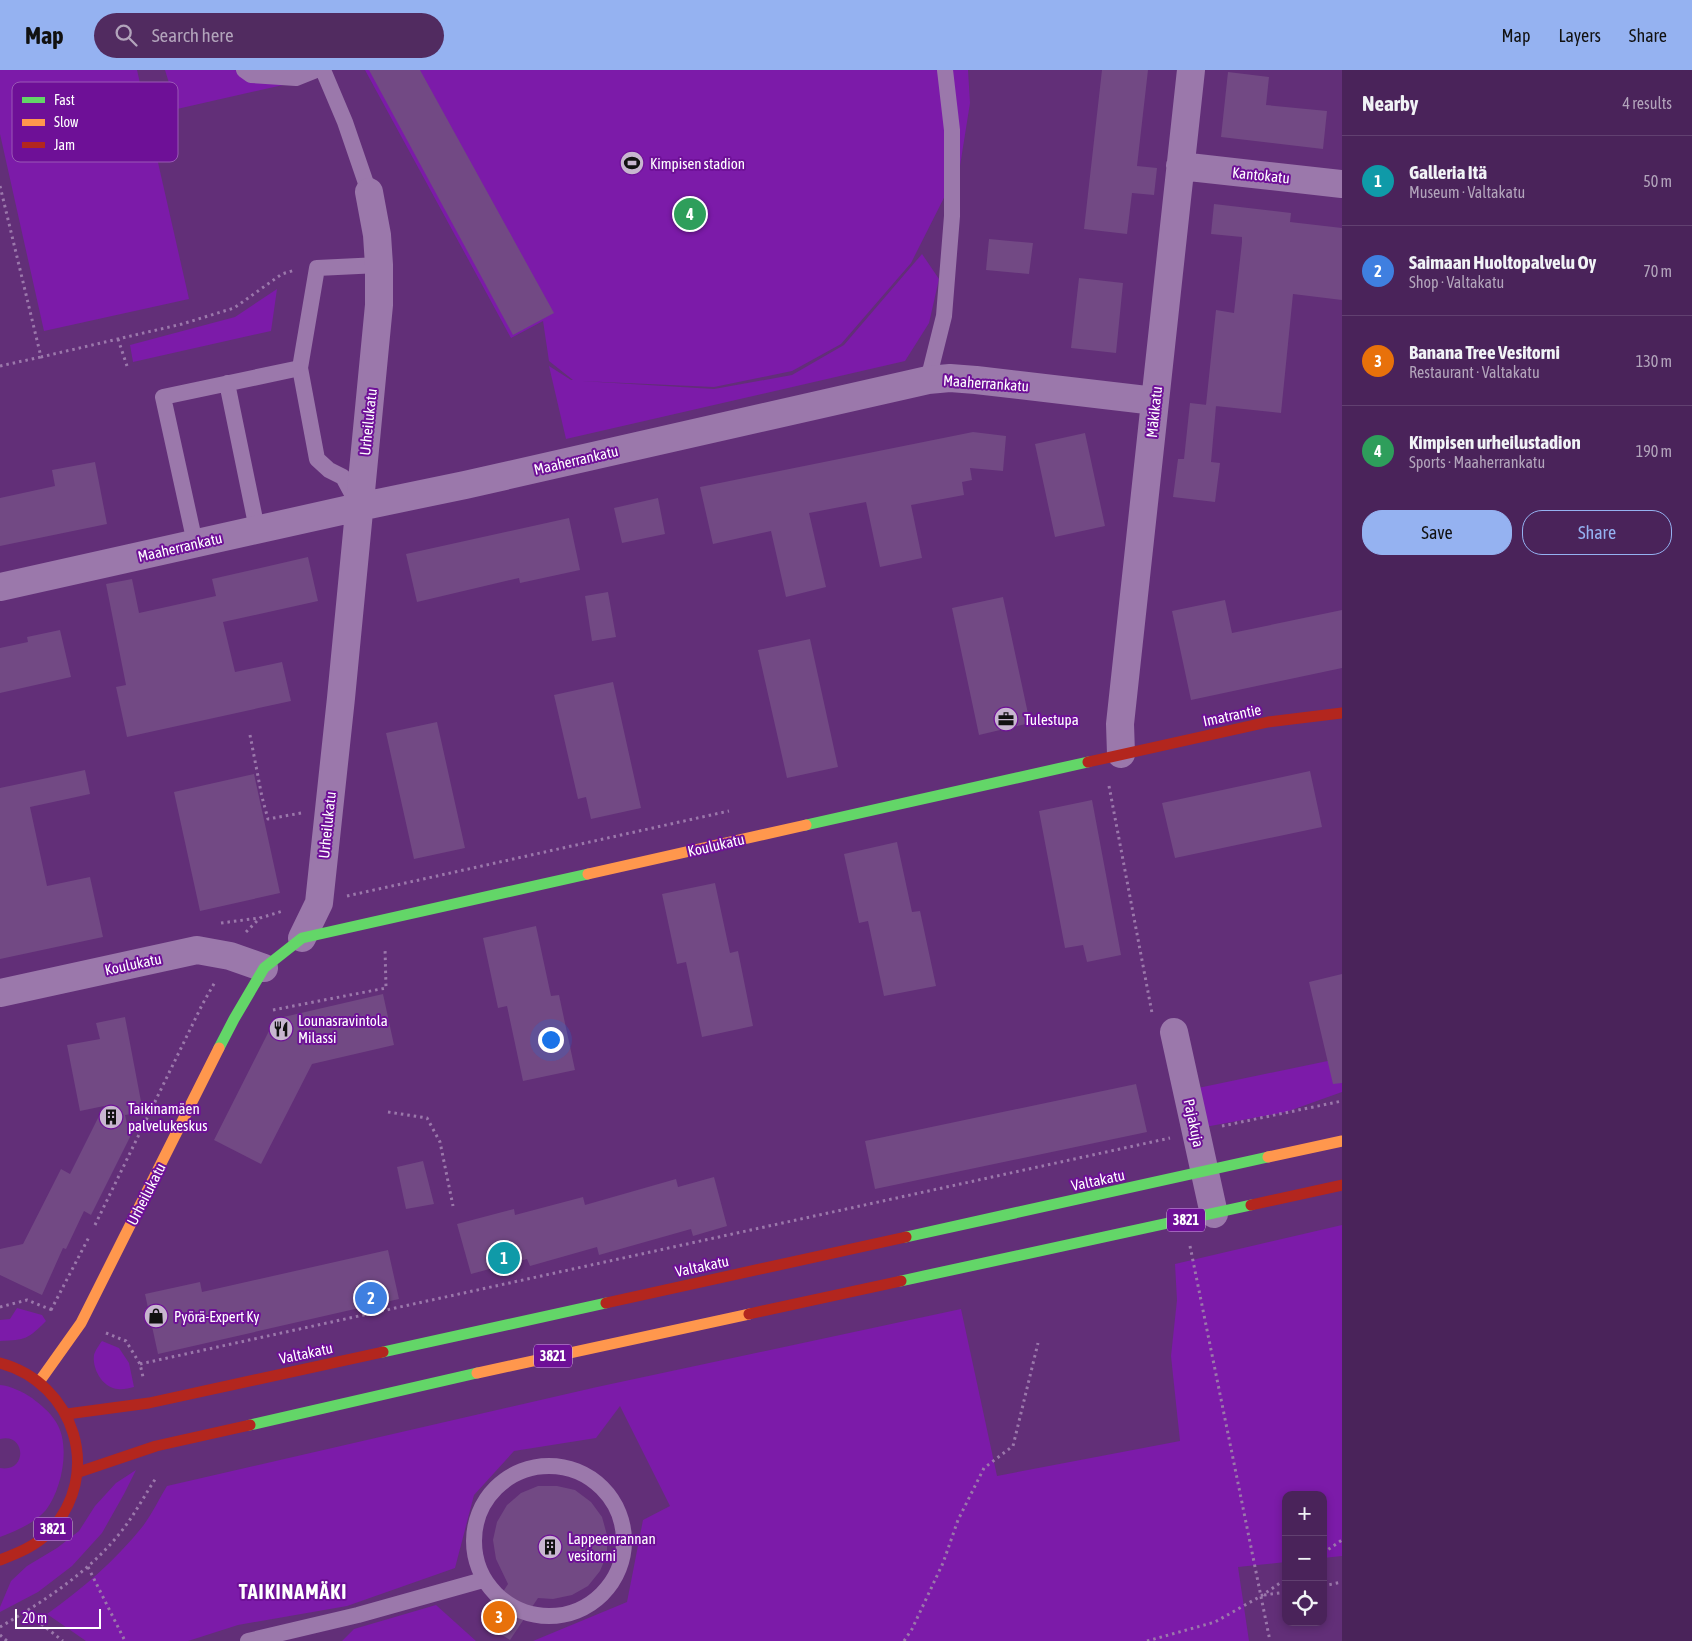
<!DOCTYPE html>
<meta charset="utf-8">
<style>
body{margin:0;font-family:"Asap Condensed",sans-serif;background:#512b60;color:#f1f3f6}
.controls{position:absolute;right:15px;bottom:15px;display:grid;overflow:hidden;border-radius:10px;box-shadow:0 2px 8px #0003}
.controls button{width:45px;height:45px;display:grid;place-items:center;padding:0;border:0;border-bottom:1px solid #614070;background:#4a235a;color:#f1f3f6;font:25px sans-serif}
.scale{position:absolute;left:15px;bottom:12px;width:86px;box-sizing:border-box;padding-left:5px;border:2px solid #fff;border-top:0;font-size:14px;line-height:18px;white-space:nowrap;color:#fff;-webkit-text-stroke:4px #6e1097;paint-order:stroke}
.you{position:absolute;left:550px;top:969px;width:18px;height:18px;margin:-12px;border:4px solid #fff;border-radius:50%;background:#1a73e8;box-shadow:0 0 0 8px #1a73e833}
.badge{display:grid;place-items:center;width:32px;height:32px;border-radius:50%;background:#95b2f1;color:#fff;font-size:16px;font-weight:700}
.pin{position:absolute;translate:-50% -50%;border:2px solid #fff;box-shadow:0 1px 5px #0006}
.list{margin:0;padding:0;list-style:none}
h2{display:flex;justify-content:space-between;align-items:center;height:65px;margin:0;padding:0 20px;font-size:21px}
h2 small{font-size:16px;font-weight:400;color:#b2a4bb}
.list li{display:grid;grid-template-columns:32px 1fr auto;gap:15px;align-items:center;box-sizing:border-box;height:90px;padding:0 20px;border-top:1px solid #614070}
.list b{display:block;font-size:19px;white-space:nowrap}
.list p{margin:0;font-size:16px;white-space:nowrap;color:#b2a4bb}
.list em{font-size:16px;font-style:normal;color:#b2a4bb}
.actions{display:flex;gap:10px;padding:15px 20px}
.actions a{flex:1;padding:11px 0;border:1px solid #95b2f1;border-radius:20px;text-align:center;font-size:18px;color:#95b2f1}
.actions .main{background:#95b2f1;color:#111}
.icon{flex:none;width:28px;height:28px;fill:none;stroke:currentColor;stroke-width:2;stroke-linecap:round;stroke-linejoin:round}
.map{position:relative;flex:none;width:1342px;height:1571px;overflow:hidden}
header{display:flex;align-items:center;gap:30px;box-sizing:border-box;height:70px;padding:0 25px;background:#95b2f1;color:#111}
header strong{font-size:24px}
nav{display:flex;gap:28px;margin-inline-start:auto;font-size:18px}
.search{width:350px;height:45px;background:#512b60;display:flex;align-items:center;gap:12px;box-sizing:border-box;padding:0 18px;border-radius:28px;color:#b2a4bb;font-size:19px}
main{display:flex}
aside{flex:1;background:#4a235a}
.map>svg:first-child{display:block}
.green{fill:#7c1ba9}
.building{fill:#724984}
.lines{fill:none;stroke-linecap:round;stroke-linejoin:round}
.path{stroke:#9b78ab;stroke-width:3;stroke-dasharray:2.5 4;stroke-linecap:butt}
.lane{stroke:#9b78ab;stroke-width:16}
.street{stroke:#9b78ab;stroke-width:28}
.fast{stroke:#63d668;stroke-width:11}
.slow{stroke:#ff974d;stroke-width:11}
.jam{stroke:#b3261e;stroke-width:11}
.labels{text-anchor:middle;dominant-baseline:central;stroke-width:4;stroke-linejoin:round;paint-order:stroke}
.shield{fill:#6e1097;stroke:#d4b7e0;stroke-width:1}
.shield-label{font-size:14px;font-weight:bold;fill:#fff}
.poi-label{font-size:15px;fill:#fff;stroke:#6e1097;text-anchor:start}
.street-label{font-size:15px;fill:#fff;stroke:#6e1097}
.district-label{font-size:20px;font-weight:bold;letter-spacing:1px;fill:#fff;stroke:#6e1097}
.key{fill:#6e1097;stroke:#9a58b6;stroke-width:1}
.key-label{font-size:14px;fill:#fff}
</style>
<header>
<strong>Map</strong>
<div class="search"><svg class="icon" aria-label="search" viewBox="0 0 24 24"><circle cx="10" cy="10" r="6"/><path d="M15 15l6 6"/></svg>Search here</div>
<nav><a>Map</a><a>Layers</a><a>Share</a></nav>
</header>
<main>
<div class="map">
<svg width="1342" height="1571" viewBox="0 0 1342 1571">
<rect width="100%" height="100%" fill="#622f78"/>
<path class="green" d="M 0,0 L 137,0 L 189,229 L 44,261 L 0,64 Z
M 165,0 L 278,0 L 283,15 L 177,39 Z
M 365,0 L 968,0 L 970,33 L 960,96 L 911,193 L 841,274 L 792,301 L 714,317 L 581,311 L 714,319 L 792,305 L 844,275 L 922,184 L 939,209 L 929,253 L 905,291 L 566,369 L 549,296 L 571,310 L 573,310 L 549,291 L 543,251 L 511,268 Z
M 277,219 L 271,261 L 133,292 L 130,275 L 235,247 Z
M 1342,988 L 1342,1022 L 1286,1042 L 1205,1057 L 1198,1018 Z
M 1342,1155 L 1342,1486 L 1323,1488 L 1323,1425 L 1286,1425 L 1286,1492 L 1238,1497 L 1249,1571 L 533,1571 L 627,1532 L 643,1450 L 670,1436 L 620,1336 L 596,1368 L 514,1381 L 474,1425 L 455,1498 L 347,1536 L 238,1555 L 188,1571 L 86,1571 L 47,1544 C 82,1519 116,1490 143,1456 C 152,1444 159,1429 167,1416 L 597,1317 L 961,1239 L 997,1406 L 1180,1371 L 1171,1286 L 1177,1230 L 1175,1194 Z
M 17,1238 L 42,1245 L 46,1251 C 28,1269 26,1270 0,1271 L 0,1250 L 10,1249 Z
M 102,1271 L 119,1278 L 129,1293 L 134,1317 C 129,1318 123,1320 118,1319 C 103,1318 92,1299 94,1285 C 95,1281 99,1275 102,1271 Z
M 0,1315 C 11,1316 23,1322 32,1328 C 41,1335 50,1342 56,1352 C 71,1375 62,1419 46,1440 C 35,1453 16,1461 0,1467 L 0,1398 C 28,1403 26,1362 0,1369 Z
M 136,1400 L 124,1424 L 102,1463 L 72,1496 L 38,1522 L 0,1542 L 0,1537 L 11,1511 L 27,1496 L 57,1478 L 79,1461 L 95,1436 L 116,1413 Z
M 436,1535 L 476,1571 L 342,1571 L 354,1559 Z"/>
<path class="building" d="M 369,0 L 420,0 L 554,243 L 513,265 Z
M 1102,0 L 1148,0 L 1137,96 L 1157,98 L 1154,125 L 1132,123 L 1127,164 L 1084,159 Z
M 1228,2 L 1269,7 L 1266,35 L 1327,41 L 1323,79 L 1221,67 Z
M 1214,134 L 1291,143 L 1290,152 L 1342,158 L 1342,230 L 1293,224 L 1281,343 L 1206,335 L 1216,240 L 1234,243 L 1242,172 L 1242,167 L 1211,164 Z
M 989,169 L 1033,173 L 1029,204 L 986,200 Z
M 1079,208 L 1123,213 L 1116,283 L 1071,278 Z
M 1190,333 L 1216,336 L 1211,392 L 1220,393 L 1215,432 L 1173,427 L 1178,389 L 1184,389 Z
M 973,362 L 1006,366 L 1003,401 L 970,398 L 972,410 L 962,412 L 964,425 L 911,435 L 922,488 L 880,497 L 866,432 L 809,443 L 826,517 L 786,527 L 771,461 L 713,474 L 700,417 Z
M 1085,363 L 1105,456 L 1055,467 L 1035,374 Z
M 95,392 L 107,454 L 0,476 L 0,428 L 55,416 L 52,400 Z
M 658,428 L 665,464 L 622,473 L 614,438 Z
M 569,448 L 580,500 L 520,513 L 519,508 L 417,532 L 406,484 Z
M 308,487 L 318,531 L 223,552 L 235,602 L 282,592 L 291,631 L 127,667 L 116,617 L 126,615 L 106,514 L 132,509 L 139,543 L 216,526 L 212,509 Z
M 608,522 L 616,567 L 592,571 L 585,526 Z
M 1003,527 L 1030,653 L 979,665 L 952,538 Z
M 1225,530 L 1232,563 L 1342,540 L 1342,598 L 1191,630 L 1172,541 Z
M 60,560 L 71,607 L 0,623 L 0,578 L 28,572 L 27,567 Z
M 810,569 L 838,697 L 787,708 L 758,580 Z
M 613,612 L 641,738 L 591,749 L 586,727 L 578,729 L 554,625 Z
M 437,652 L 465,778 L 414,789 L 386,663 Z
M 85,700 L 90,724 L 30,737 L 47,816 L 90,807 L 103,867 L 0,889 L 0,718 Z
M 1310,701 L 1322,757 L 1175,788 L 1162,733 Z
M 254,704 L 280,823 L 200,841 L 174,722 Z
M 1092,730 L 1121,885 L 1087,892 L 1083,875 L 1065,878 L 1039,741 Z
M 897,772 L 912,842 L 920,841 L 936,916 L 884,926 L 868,851 L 859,853 L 844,784 Z
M 715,813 L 730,883 L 738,881 L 753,956 L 702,967 L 686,892 L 677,894 L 662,824 Z
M 536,856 L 551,926 L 559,925 L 575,1000 L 523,1011 L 507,936 L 498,938 L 483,868 Z
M 1342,904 L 1342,1013 L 1333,1014 L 1309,912 Z
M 383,924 L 394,975 L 312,994 L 261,1094 L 214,1070 L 275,949 Z
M 125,947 L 143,1042 L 125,1045 L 130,1067 L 91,1145 L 84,1141 L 66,1179 L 63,1178 L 42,1225 L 0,1205 L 0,1179 L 23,1174 L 61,1099 L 70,1104 L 104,1036 L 80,1041 L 67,975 L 100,969 L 96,953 Z
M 1136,1014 L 1147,1062 L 875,1119 L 865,1071 Z
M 423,1091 L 434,1134 L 406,1139 L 397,1097 Z
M 714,1107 L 727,1156 L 693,1166 L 691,1159 L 599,1185 L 597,1177 L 530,1196 L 527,1189 L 471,1204 L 457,1154 L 514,1139 L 515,1145 L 583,1127 L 585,1135 L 676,1109 L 678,1117 Z
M 388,1180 L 399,1229 L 158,1284 L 145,1224 L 200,1212 L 202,1222 Z
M 538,1416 L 557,1416 L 575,1420 L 591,1432 L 602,1447 L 607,1465 L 607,1484 L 600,1501 L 588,1516 L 572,1525 L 553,1529 L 538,1528 L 510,1570 L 483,1553 L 508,1514 L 496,1489 L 493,1470 L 497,1452 L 507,1435 L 521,1423 Z"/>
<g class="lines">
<path class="path" d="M 0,116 L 41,287 L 182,254 L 234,238 L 282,204 L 295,200
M 118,269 L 127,296
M 0,296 L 41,287
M 250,665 L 262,727 L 268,749 L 301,743
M 1109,716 L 1152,943
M 347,826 L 729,741
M 221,853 L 259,848
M 246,862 L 260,848 L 283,841
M 273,940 L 386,918 L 385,878
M 388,1042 L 427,1048 L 440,1072 L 453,1136
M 1222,1056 L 1342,1031
M 95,1155 L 202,935 L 215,912
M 1190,1176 L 1270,1571
M 0,1237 L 27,1230 L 52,1240
M 51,1240 L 89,1167
M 106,1263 L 126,1271 L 140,1294 L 143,1307
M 140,1294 L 1170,1068
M 1323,1483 L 1342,1470
M 88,1497 L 125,1571
M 1323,1516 L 1342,1512
M 1264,1525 L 1286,1522
M 26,1542 L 63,1571
M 0,1557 C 44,1531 88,1503 120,1463 C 134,1446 144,1426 156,1408
M 0,1565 L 7,1571
M 904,1571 L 912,1559 L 943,1493 L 958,1450 L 984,1398 L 1013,1376 L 1038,1273
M 1147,1571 L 1215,1552 L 1261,1526 L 1286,1509"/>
<path class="lane" d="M 244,0 L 251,5 L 296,8 L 316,0
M 323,0 L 345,52 L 369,122
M 928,310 L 944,246 L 952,146 L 952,60 L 945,0
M 227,313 L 257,459
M 358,435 L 343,407 L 329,400 L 317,389 L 300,298 L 317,198 L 379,195
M 195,473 L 163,327 L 300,298
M474 1471a75 75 0 1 1 150 0a75 75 0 1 1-150 0Z
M 248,1571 L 358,1545 L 483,1510"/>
<path class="street" d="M 1180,96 L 1342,114
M 0,517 L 359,437 L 465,415 L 928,310 L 950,308 L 976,310 L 1155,331
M 1121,684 L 1120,654 L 1191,0
M 302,868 L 319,833 L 341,628 L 379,235 L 379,195 L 377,165 L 369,122
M 0,923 L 197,880 L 230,886 L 264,898
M 1174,962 L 1214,1144"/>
<path class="fast" d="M 806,755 L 1088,692
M 219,978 L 234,949 L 264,898 L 302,868 L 588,804
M 906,1167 L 1268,1087
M 901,1211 L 1251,1135
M 383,1282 L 606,1233
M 250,1355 L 477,1303"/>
<path class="slow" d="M 588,804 L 806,755
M 1268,1087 L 1342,1071
M 477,1303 L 749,1244
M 39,1312 L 81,1253 L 219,978"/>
<path class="jam" d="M 1088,692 L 1268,652 L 1342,643
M 1251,1135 L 1342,1115
M 606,1233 L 906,1167
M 749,1244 L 901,1211
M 0,1293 C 75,1313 104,1405 49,1462 C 36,1476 18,1483 0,1490
M 67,1344 L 149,1333 L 383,1282
M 79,1402 L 156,1376 L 250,1355"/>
</g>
<defs>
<g id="stadium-disc" transform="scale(1.25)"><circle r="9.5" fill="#c8b6d0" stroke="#6e1097"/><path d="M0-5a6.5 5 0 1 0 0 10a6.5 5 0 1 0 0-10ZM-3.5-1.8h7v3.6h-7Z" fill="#111"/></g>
<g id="office-disc" transform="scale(1.25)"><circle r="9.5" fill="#c8b6d0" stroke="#6e1097"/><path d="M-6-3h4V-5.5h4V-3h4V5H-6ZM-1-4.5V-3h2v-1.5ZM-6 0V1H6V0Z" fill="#111"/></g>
<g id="restaurant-disc" transform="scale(1.25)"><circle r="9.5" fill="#c8b6d0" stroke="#6e1097"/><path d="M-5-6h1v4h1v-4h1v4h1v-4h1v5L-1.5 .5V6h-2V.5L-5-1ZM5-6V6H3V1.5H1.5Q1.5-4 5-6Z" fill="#111"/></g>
<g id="building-disc" transform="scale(1.25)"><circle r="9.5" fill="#c8b6d0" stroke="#6e1097"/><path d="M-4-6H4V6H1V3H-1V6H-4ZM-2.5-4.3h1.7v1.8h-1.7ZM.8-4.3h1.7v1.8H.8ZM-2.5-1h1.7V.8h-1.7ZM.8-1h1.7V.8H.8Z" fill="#111"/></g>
<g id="shop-disc" transform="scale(1.25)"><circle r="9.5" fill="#c8b6d0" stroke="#6e1097"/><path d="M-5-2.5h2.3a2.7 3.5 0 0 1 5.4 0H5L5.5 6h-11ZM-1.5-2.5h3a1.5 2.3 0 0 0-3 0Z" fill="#111"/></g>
</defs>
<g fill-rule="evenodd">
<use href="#stadium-disc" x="632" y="93"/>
<use href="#office-disc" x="1006" y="649"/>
<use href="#restaurant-disc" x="281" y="959"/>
<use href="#building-disc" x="111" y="1047"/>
<use href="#shop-disc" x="156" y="1246"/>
<use href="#building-disc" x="550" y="1477"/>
</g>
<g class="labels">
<g class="shield">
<rect x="1167" y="1138.5" width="38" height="23" rx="4"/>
<rect x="534" y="1274.5" width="38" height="23" rx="4"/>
<rect x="34" y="1447.5" width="38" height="23" rx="4"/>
</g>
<g class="shield-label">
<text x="1186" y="1150">3821</text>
<text x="553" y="1286">3821</text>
<text x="53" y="1459">3821</text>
</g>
<g class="poi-label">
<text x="650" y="93">Kimpisen stadion</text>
<text x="1024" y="649">Tulestupa</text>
<text x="298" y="950">Lounasravintola<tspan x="298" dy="17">Milassi</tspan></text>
<text x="128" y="1038">Taikinamäen<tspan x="128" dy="17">palvelukeskus</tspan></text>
<text x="174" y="1246">Pyörä-Expert Ky</text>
<text x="568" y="1468">Lappeenrannan<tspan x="568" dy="17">vesitorni</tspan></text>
</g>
<g class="street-label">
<text transform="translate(1261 105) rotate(6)">Kantokatu</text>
<text transform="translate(986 313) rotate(4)">Maaherrankatu</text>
<text transform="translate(1154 342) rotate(-84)">Mäkikatu</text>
<text transform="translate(368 352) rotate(-84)">Urheilukatu</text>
<text transform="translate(576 390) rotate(-13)">Maaherrankatu</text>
<text transform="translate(180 477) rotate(-13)">Maaherrankatu</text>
<text transform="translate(1232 645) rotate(-12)">Imatrantie</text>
<text transform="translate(327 755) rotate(-84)">Urheilukatu</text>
<text transform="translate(716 775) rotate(-13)">Koulukatu</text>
<text transform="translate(133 894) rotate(-12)">Koulukatu</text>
<text transform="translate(1194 1053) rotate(78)">Pajakuja</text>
<text transform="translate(1098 1110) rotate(-12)">Valtakatu</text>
<text transform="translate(146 1124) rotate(-63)">Urheilukatu</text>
<text transform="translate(702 1196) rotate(-12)">Valtakatu</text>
<text transform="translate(306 1283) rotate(-12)">Valtakatu</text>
</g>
<g class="district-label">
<text x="293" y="1521">TAIKINAMÄKI</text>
</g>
</g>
<rect x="12" y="12" width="166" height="80" rx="8" class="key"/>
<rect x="22" y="27" width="23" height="6" fill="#63d668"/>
<rect x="22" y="49" width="23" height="7" fill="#ff974d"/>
<rect x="22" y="72" width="23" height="6" fill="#b3261e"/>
<g class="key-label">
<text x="54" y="35">Fast</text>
<text x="54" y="57">Slow</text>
<text x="54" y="80">Jam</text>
</g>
</svg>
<div class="controls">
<button>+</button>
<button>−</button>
<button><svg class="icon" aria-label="locate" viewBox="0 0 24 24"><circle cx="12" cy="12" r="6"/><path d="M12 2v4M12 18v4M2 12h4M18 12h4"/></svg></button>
</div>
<div class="scale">20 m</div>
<div class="you"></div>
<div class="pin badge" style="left:504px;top:1188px;background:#0f9aa8">1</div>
<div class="pin badge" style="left:371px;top:1228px;background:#3f7fe0">2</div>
<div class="pin badge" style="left:499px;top:1547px;background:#e8710a">3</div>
<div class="pin badge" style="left:690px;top:144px;background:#2e9e5b">4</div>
</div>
<aside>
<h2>Nearby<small>4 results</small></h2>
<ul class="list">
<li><span class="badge" style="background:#0f9aa8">1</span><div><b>Galleria Itä</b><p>Museum · Valtakatu</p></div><em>50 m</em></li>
<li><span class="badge" style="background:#3f7fe0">2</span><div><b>Saimaan Huoltopalvelu Oy</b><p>Shop · Valtakatu</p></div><em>70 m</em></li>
<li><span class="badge" style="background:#e8710a">3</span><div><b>Banana Tree Vesitorni</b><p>Restaurant · Valtakatu</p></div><em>130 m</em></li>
<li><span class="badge" style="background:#2e9e5b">4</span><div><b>Kimpisen urheilustadion</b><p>Sports · Maaherrankatu</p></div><em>190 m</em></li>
</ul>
<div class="actions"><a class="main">Save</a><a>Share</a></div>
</aside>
</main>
